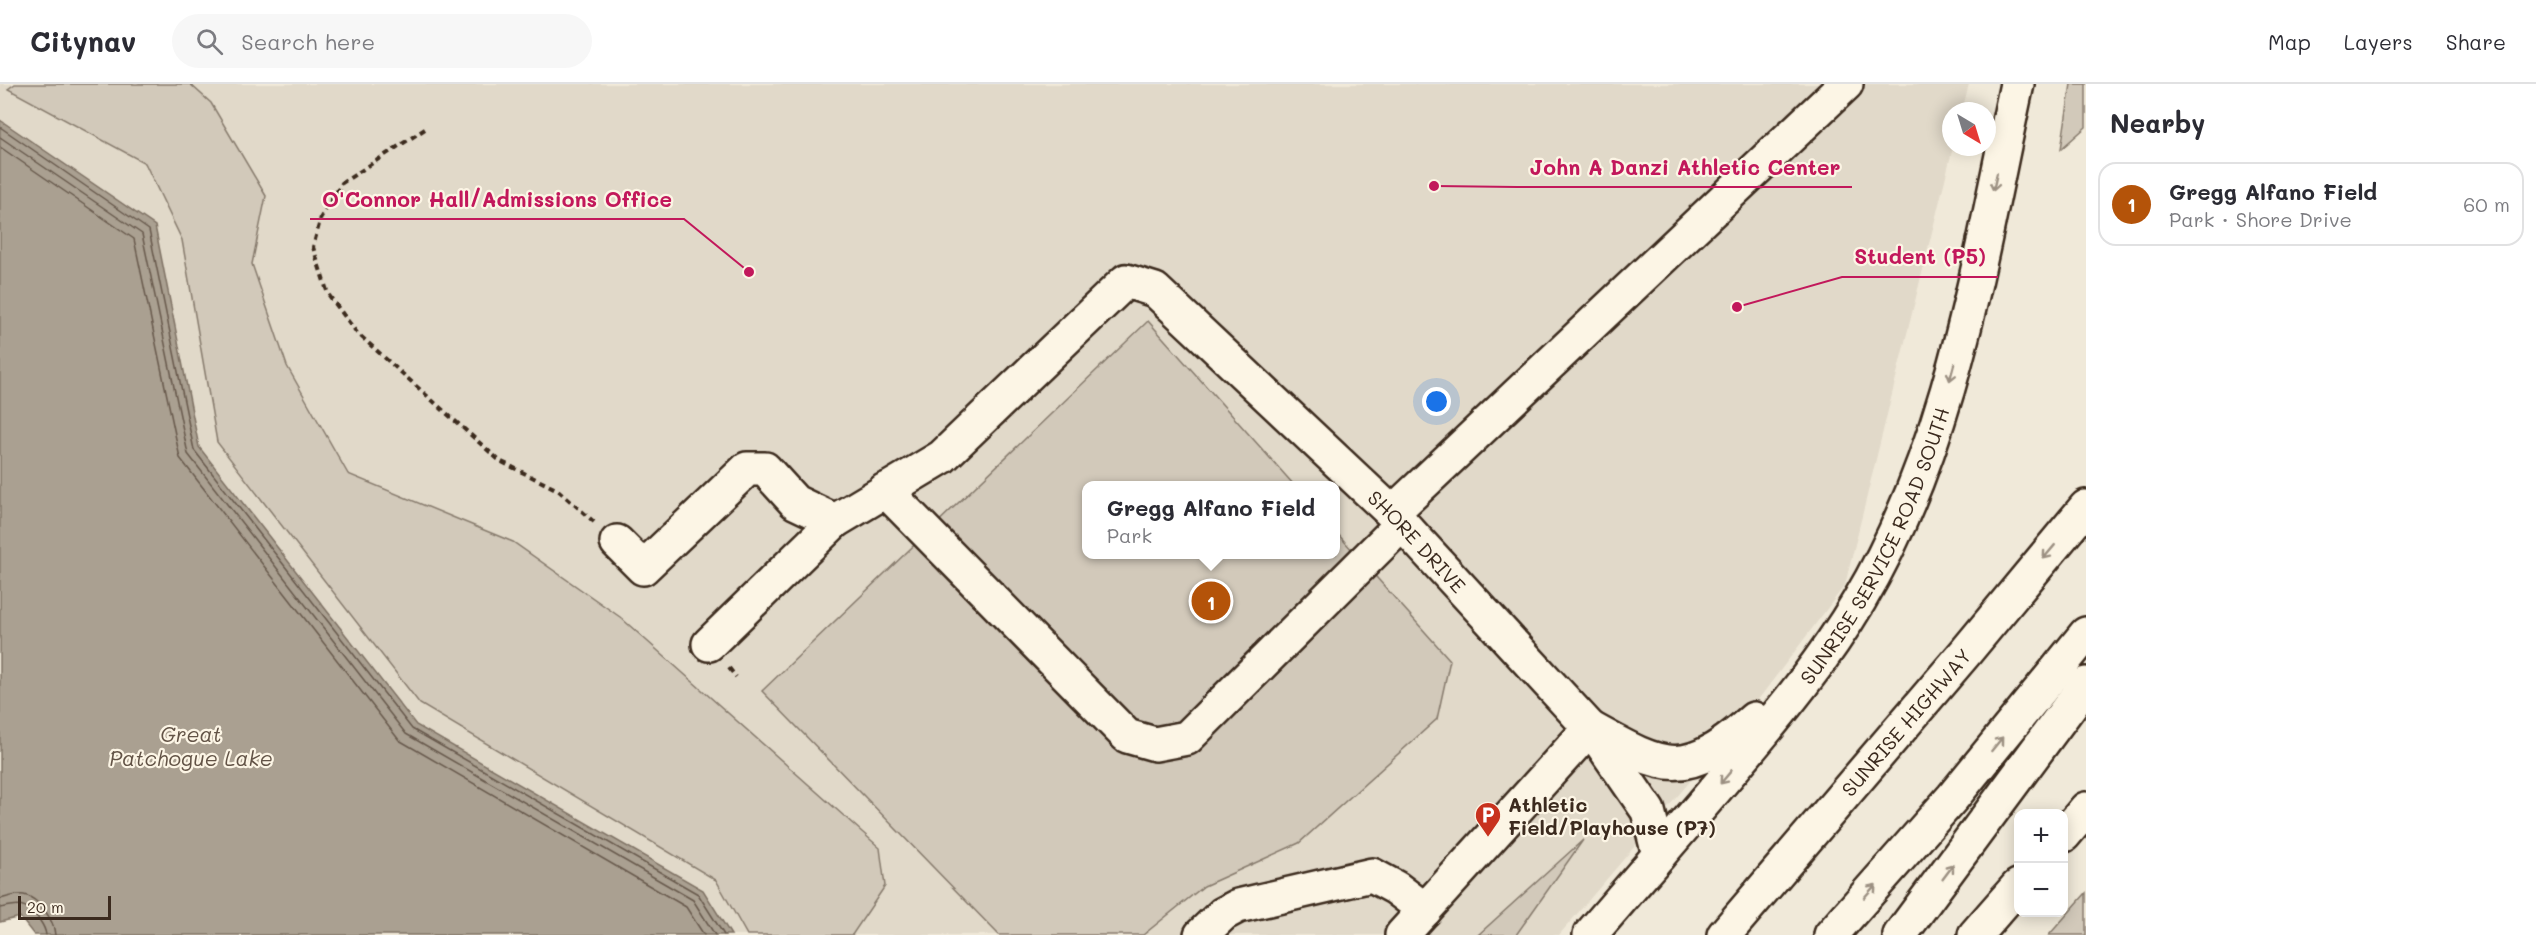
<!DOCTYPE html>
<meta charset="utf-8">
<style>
body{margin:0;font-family:Mali,sans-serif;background:#f7f7f7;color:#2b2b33}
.controls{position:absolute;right:18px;bottom:18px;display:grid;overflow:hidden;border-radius:12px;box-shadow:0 3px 15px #0003}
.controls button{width:54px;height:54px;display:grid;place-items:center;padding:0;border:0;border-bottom:2px solid #e1e1e2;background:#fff;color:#2b2b33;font:30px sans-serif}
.compass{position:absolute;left:1942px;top:18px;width:54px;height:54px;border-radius:50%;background:#fff;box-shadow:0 3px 15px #0003;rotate:142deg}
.scale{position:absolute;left:18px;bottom:15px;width:93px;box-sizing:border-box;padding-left:6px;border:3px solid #3b2a1e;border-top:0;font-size:16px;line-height:21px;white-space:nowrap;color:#3b2a1e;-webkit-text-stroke:4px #fcf5e5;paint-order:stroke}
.you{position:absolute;left:1437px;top:318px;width:21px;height:21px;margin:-15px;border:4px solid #fff;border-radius:50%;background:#1a73e8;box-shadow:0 0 0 9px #1a73e833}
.badge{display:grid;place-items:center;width:39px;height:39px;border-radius:50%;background:#b45309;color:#fff;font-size:20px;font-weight:700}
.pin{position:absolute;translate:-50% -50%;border:3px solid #fff;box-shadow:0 2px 6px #0006}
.popup{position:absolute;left:1082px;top:397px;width:258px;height:78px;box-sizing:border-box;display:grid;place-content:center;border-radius:12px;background:#fff;filter:drop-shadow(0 2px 4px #0005);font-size:20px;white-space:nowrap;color:#7c7c81}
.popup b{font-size:22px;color:#2b2b33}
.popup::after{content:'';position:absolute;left:50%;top:100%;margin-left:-12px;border:12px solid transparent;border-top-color:#fff}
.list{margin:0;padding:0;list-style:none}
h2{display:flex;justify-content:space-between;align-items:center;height:78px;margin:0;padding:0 24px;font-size:26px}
h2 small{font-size:20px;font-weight:400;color:#7c7c81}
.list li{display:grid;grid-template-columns:39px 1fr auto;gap:18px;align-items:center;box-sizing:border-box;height:84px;margin:0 12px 12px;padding:0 12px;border:2px solid #e1e1e2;border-radius:18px}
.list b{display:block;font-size:22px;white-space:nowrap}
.list p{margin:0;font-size:20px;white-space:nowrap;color:#7c7c81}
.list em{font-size:20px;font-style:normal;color:#7c7c81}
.icon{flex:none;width:33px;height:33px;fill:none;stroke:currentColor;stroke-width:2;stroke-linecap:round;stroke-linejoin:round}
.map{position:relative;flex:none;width:2086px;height:851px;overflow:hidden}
header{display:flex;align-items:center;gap:36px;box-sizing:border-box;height:84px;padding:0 30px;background:#fff;border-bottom:2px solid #e1e1e2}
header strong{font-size:28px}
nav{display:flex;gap:33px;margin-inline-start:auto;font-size:21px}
.search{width:420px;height:54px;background:#f7f7f7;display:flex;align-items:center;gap:15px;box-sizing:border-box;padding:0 21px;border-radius:33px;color:#7c7c81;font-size:22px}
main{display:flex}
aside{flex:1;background:#fff}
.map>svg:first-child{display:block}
.built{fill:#e1d9c9;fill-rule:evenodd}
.green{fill:#d2c9ba;stroke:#867a6c;stroke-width:1.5}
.water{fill:#aaa091;stroke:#7e7163;stroke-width:1.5}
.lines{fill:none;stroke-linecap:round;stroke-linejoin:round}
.shore{stroke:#67594c;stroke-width:1.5}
.minor-casing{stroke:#3b2a1e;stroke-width:38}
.major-casing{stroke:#3b2a1e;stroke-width:38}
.highway-casing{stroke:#3b2a1e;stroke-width:38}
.path{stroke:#3b2a1e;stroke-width:4;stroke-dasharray:6 4.5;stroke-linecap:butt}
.minor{stroke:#fcf5e5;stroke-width:33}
.major{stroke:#fcf5e5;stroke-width:33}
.highway{stroke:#fcf5e5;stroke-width:33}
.oneway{stroke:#9c9082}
.labels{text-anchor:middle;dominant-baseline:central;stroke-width:4.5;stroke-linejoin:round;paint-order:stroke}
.street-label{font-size:20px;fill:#3b2a1e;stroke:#fcf5e5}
.poi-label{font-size:20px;font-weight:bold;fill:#3b2a1e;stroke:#fcf5e5;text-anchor:start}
.water-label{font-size:21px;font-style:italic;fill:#625346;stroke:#fcf5e5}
.leader{fill:none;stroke:#c2185b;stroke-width:2}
.callout-dot{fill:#c2185b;stroke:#fcf5e5;stroke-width:2}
.callout-label{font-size:21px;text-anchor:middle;font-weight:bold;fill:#c2185b;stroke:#fcf5e5;stroke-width:4.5;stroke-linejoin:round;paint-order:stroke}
</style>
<header>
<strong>Citynav</strong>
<div class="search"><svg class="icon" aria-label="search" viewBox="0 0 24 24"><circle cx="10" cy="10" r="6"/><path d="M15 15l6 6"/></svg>Search here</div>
<nav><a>Map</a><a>Layers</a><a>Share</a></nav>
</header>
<main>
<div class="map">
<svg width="2086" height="851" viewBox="0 0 2086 851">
<rect width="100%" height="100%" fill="#f0e9d9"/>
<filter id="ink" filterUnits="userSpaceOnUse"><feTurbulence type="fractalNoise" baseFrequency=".0167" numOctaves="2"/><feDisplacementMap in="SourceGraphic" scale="12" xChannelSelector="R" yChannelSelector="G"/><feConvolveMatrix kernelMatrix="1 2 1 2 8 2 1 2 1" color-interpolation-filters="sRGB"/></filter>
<g filter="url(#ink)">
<path class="built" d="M 0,0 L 1969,0 L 1962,27 L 1951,27 L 1951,63 L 1953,63 L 1845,501 L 1745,633 L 1559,851 L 731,851 L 703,806 L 417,641 L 199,363 L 155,142 L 0,36 ZM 1086,402 L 1336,402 L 1336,470 L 1086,470 Z"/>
<path class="green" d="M 15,0 L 190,0 L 211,19 L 266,112 L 252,180 L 287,282 L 348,390 L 513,458 L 620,533 L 880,764 L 885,802 L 852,851 L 747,851 L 716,796 L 420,620 L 217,358 L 182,156 L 145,79 L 8,5 Z
M 2071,0 L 2086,0 L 2086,43 L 2061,65 Z
M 1148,237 L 1294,401 L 1086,402 L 1086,470 L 1336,470 L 1336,448 L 1450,576 L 1437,635 L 1299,759 L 1204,802 L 1143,851 L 999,851 L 762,607 Z
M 1583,756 L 1516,851 L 1478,851 Z
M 2086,809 L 2086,851 L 2049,851 Z"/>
<path class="water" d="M 0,36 L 155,142 L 199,363 L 416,641 L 703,806 L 731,851 L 34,851 L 20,833 L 0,838 Z"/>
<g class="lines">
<path class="shore" d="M 0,43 L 149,146 L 194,366 L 412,645 L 698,810 L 724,851
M 0,53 L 142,150 L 188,370 L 406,650 L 693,816 L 715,851
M 0,63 L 134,155 L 180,374 L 399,656 L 686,823 L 704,851
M 0,815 C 8,813 16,810 24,811 C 39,814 54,836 55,851
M 0,824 C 18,820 26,818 38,834 C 42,840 45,843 46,851"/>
<g class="minor-casing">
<g id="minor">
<path d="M 885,406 L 1127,652 L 1155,660 L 1187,654 L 1402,440"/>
<path d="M 1392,429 L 1846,0"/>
<path id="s1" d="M 617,458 L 643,484 L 747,385 L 765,385 L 795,418 L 835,437 L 942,373 L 1126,197 L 1155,206 L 1392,429 L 1590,644 L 1402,851"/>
<path d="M 709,560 L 835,437"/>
<path d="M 1201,851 L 1223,830 L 1238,822 L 1372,791 L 1396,804 L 1425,826"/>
</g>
</g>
<g class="major-casing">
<g id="major">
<path d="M 1590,644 C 1667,687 1685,696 1754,635"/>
<path d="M 1597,653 L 1648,727 L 1659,771"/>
<path d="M 2064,751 L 2086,725"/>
<path id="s2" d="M 1590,851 C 1639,794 1688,738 1736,681 C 1781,628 1824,576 1859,517 C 1952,361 1979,175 2017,0"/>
<path d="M 1975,851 L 2018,802"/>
</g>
</g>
<g class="highway-casing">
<g id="highway">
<path id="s3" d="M 1724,851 L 1965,569 L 2086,423"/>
<path d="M 1831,851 L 1953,713 L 2086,550"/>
<path d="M 1900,851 L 2086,600"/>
</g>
</g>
<path class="path" d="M 425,45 L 342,99 L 321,133 L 313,163 L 328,210 L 357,249 L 500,377 L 558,406 L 594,438
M 729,584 L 736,593"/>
<use href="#minor" class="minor"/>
<use href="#major" class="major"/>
<use href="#highway" class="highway"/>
</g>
<defs><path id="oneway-shaft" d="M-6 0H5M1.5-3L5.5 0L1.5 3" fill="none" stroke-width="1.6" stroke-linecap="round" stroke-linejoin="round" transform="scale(1.5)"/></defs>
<g class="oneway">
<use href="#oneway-shaft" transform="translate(1995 98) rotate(102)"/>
<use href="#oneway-shaft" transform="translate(1952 288) rotate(105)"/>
<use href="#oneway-shaft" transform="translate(2049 468) rotate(130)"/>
<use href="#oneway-shaft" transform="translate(1997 660) rotate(-51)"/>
<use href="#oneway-shaft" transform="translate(1726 693) rotate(130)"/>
<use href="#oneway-shaft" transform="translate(1948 788) rotate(-53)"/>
<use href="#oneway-shaft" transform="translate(1870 807) rotate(-48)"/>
</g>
</g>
<defs>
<g id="parking-pin" transform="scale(1.35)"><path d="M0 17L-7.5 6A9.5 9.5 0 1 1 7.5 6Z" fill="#c8321e" stroke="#fcf5e5"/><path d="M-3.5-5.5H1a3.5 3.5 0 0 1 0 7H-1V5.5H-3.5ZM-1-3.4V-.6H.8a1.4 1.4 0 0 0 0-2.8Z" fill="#fff"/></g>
</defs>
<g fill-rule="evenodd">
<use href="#parking-pin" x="1488" y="731"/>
</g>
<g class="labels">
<g class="street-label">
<text stroke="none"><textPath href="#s1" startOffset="1060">SHORE DRIVE</textPath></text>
<text stroke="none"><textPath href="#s2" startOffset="486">SUNRISE SERVICE ROAD SOUTH</textPath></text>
<text stroke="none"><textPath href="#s3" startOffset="280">SUNRISE HIGHWAY</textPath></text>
</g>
<g class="poi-label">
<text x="1508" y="720">Athletic<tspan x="1508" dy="23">Field/Playhouse (P7)</tspan></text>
</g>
<g class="water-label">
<text x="191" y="649">Great<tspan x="191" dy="24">Patchogue Lake</tspan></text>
</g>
</g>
<path class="leader" d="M1434 102L1517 103H1852M749 188L684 135H310M1737 223L1842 193H1998"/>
<g class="callout-dot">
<circle cx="1434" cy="102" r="6"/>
<circle cx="749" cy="188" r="6"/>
<circle cx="1737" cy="223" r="6"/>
</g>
<g class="callout-label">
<text x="1685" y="91">John A Danzi Athletic Center</text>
<text x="497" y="123">O'Connor Hall/Admissions Office</text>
<text x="1920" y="180">Student (P5)</text>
</g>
</svg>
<div class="controls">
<button>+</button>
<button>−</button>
</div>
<svg class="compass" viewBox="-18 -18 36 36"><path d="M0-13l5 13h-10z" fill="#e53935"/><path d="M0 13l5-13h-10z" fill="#7c7c81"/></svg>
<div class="scale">20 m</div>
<div class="you"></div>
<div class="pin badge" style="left:1211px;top:517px">1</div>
<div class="popup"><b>Gregg Alfano Field</b>Park</div>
</div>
<aside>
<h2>Nearby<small></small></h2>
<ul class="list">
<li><span class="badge">1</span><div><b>Gregg Alfano Field</b><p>Park · Shore Drive</p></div><em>60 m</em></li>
</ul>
</aside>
</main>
